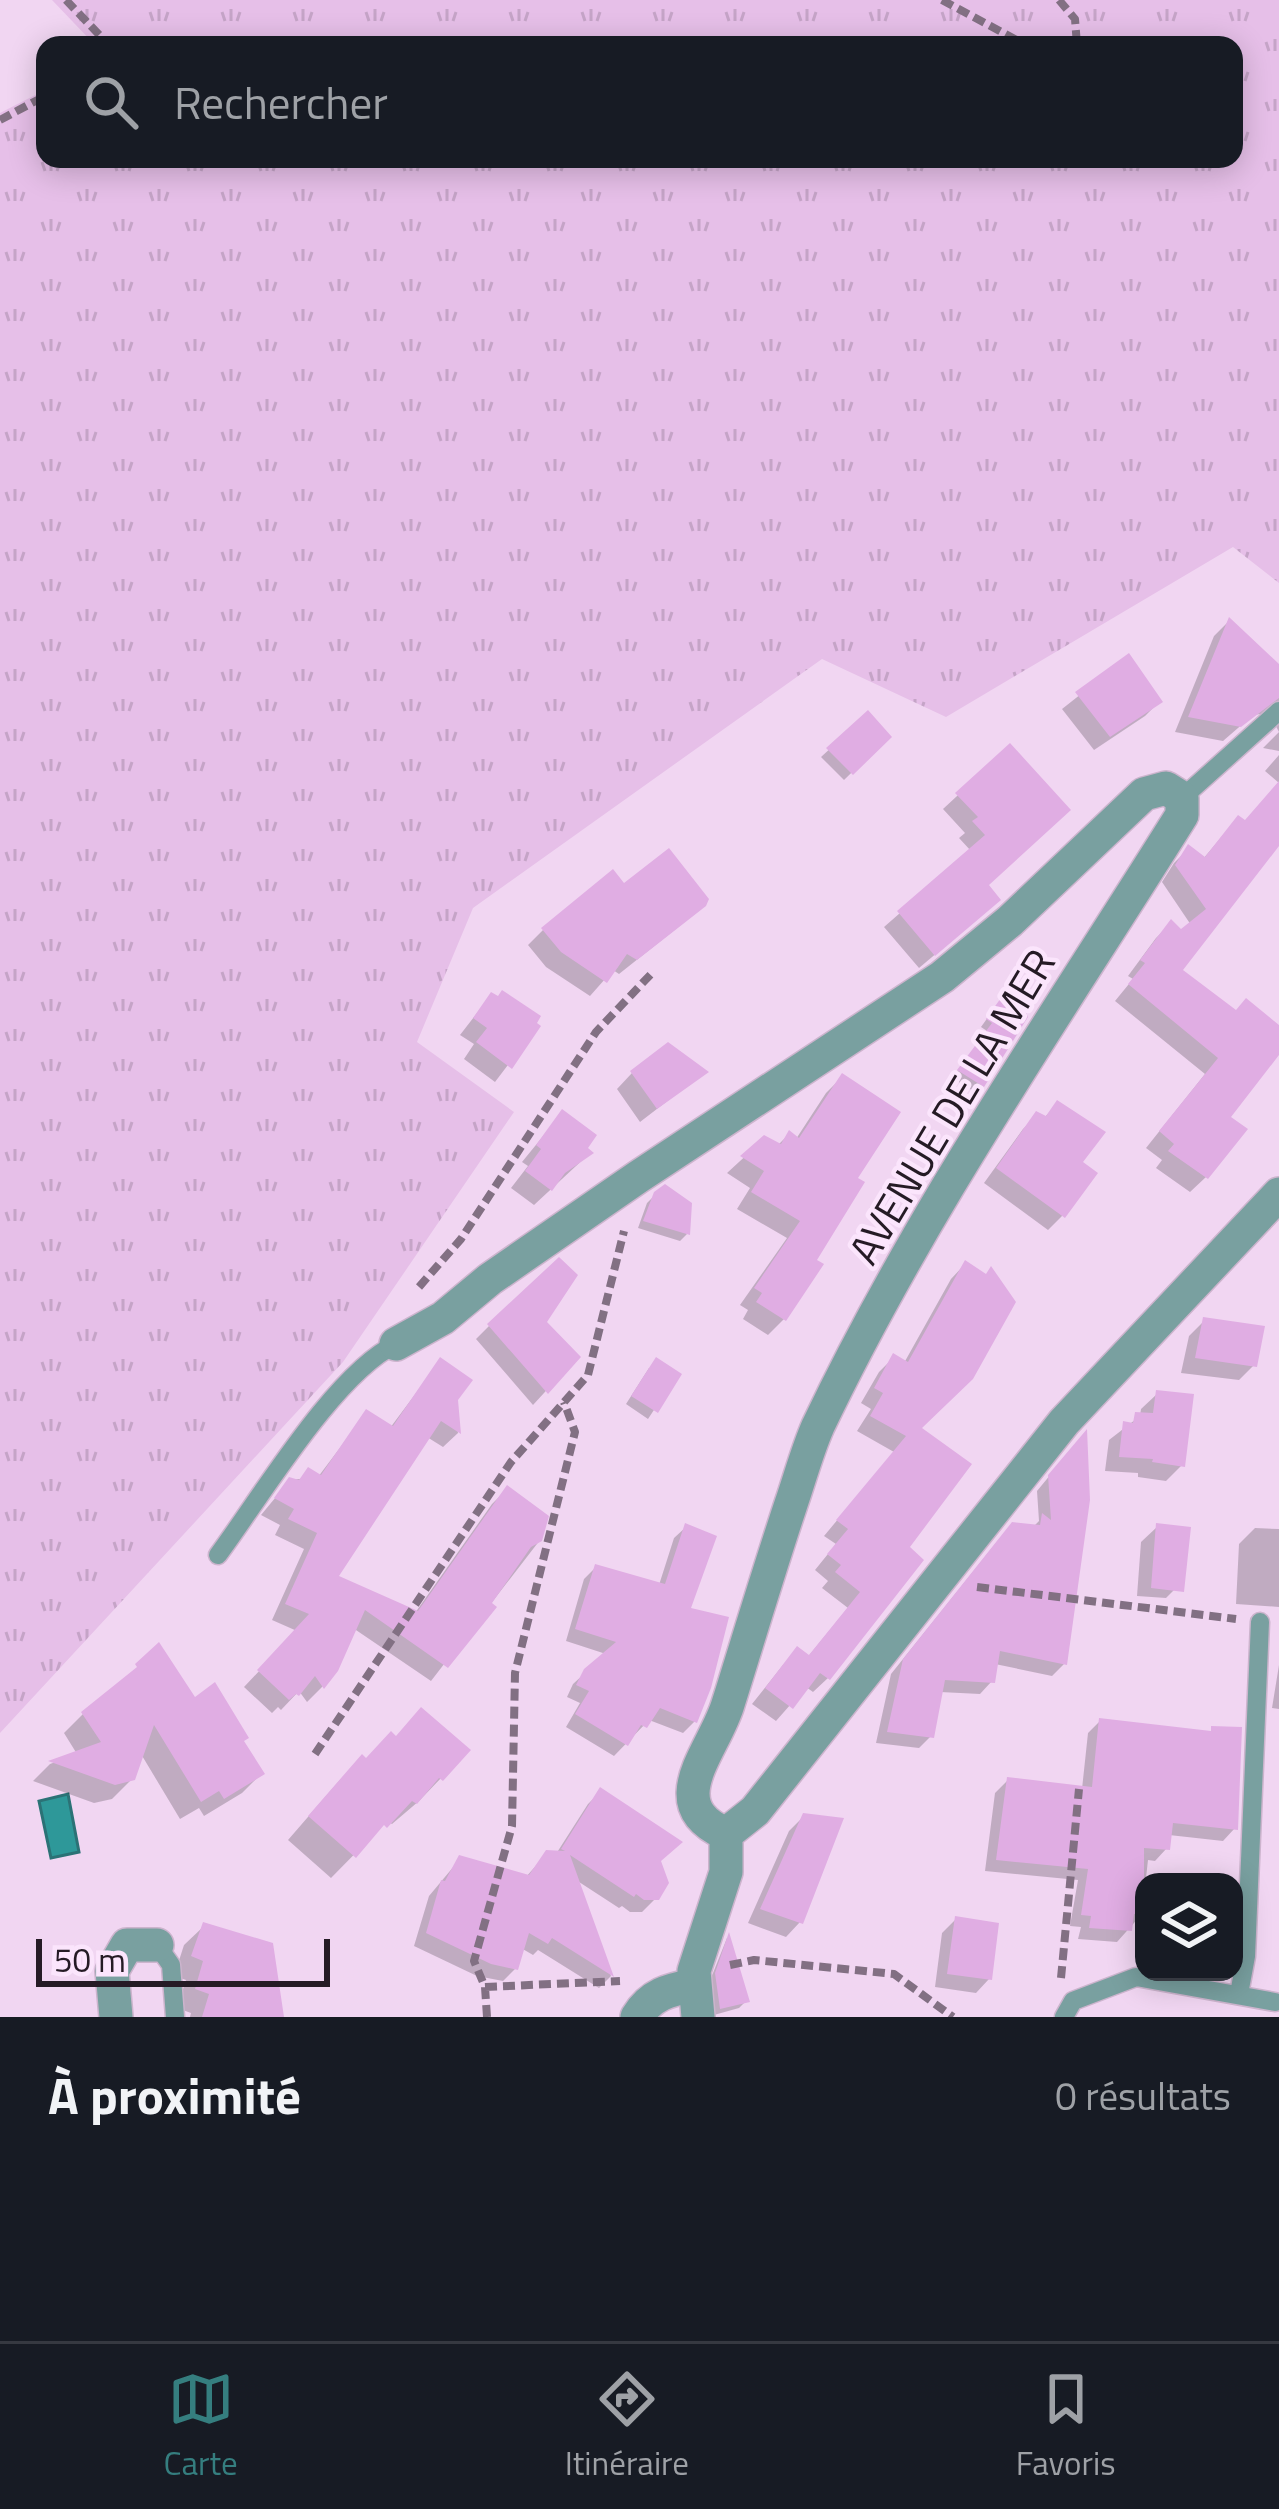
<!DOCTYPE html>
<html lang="fr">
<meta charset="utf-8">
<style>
body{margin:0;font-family:"Titillium Web",sans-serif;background:#242831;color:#f1f3f6}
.controls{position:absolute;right:36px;bottom:36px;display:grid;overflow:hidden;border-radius:24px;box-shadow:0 6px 30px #0003}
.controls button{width:108px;height:108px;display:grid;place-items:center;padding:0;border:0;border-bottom:3px solid #363941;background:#171b24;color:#f1f3f6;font:60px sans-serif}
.scale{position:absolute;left:36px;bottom:30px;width:294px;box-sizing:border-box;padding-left:12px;border:6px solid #251b25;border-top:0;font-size:33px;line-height:42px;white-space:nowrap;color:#251b25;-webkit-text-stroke:9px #fbe5fc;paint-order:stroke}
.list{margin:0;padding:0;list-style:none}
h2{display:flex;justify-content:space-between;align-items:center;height:156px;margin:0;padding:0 48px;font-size:51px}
h2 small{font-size:39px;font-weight:400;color:#9ea1a6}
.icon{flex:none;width:66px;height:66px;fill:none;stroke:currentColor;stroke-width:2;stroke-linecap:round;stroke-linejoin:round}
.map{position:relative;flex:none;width:1279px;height:2017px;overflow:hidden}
.search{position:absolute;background:#171b24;box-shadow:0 6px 30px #0003;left:36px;right:36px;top:36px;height:132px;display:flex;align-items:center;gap:30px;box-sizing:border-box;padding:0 42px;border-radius:24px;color:#9ea1a6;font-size:45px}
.sheet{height:324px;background:#171b24}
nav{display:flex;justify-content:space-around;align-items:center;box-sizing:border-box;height:168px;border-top:3px solid #363941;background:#171b24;font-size:33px;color:#9ea1a6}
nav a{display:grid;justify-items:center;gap:6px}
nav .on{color:#357e7f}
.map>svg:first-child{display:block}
.grass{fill:url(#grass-tufts)}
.water{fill:#2e9899;stroke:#2b7276;stroke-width:3}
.shadow{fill:#0003}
.building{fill:#e0ade3}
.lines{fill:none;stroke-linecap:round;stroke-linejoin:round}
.service-casing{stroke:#ccb4cd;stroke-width:21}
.minor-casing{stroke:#ccb4cd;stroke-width:36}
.path{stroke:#827083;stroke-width:8;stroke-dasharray:12 6;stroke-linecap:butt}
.service{stroke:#79a0a0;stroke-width:18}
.minor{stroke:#79a0a0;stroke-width:33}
.labels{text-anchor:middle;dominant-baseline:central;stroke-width:9;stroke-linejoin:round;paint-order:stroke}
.street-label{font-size:42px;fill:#251b25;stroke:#fbe5fc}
</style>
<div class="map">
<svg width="1279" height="2017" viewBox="0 0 1279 2017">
<defs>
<pattern id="grass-tufts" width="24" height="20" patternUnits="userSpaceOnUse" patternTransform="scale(3)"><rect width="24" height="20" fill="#e6bfe8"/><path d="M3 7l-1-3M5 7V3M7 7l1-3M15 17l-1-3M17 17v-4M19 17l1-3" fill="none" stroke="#c5a4c7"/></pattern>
</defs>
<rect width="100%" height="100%" fill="#f1d6f2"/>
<path class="grass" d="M 52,0 L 1279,0 L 1279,583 L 1233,547 L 946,717 L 822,659 L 473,908 L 417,1042 L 514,1112 L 343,1362 L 0,1733 L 0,113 L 45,90 L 45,159 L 1234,159 L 1234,45 L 95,45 Z"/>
<path class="water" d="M 68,1794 L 79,1852 L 51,1858 L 39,1801 Z"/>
<path class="shadow" d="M 1229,621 L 1279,668 L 1279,751 L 1263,748 L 1279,732 L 1269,713 L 1253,715 L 1223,741 L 1175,732 L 1214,636 Z
M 1128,657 L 1160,701 L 1145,716 L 1094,750 L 1062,709 Z
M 868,714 L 888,737 L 844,780 L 821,757 Z
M 1010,747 L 983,914 L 919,968 L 884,927 L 971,851 L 959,838 L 965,833 L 943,809 Z
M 1279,755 L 1279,783 L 1265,771 Z
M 1279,783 L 1279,839 L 1179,970 L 1235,1013 L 1279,1028 L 1279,1050 L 1227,1117 L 1206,1177 L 1190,1192 L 1156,1168 L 1162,1160 L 1146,1148 L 1205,1074 L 1115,1001 L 1133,979 L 1128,976 L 1156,938 L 1171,923 L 1181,933 L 1191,925 L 1162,882 L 1174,863 L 1189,848 L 1203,859 L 1224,834 L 1244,823 Z
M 624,888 L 687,920 L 619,974 L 613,970 L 590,996 L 546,967 L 528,945 L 543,930 Z
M 491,995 L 537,1027 L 495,1082 L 464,1059 L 474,1044 L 460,1035 Z
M 996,1006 L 982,1085 L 975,1092 L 952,1078 L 987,1031 L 981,1027 Z
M 705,1072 L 640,1122 L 617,1089 L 632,1073 Z
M 842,1077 L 853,1179 L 784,1319 L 768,1335 L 743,1319 L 748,1310 L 740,1305 L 787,1238 L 737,1209 L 750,1188 L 727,1173 L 765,1138 L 778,1145 L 789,1134 L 796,1139 L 826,1093 Z
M 1057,1104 L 1062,1216 L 1048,1230 L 984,1183 L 1023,1129 L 1037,1115 L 1044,1118 Z
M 562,1113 L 590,1153 L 534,1205 L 511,1188 L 528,1166 L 522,1162 Z
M 656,1194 L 687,1234 L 680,1241 L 638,1228 L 647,1203 Z
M 965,1264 L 918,1428 L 906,1548 L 828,1678 L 813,1692 L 806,1687 L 776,1721 L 752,1704 L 783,1665 L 807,1658 L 848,1608 L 822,1588 L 828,1581 L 815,1570 L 836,1544 L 824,1536 L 894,1452 L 857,1431 L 871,1409 L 861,1403 L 879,1372 L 894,1357 L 904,1363 L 951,1279 Z
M 1204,1321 L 1254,1365 L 1239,1380 L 1181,1373 L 1189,1336 Z
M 543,1323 L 577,1357 L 533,1405 L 476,1339 L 489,1326 Z
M 440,1361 L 455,1399 L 458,1433 L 443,1447 L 427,1437 L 334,1577 L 415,1613 L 492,1504 L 507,1489 L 540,1540 L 431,1681 L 353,1628 L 335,1669 L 322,1687 L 307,1702 L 299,1691 L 281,1710 L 278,1707 L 272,1713 L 244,1687 L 297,1631 L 272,1620 L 304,1549 L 275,1535 L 280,1525 L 261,1515 L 290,1480 L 318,1477 L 367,1412 L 390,1428 Z
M 649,1368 L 677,1375 L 648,1419 L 626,1404 Z
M 1157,1394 L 1182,1465 L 1166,1481 L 1138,1477 L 1138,1473 L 1105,1471 L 1109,1440 L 1140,1416 L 1141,1409 Z
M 1075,1445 L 1064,1664 L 1052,1676 L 995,1664 L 992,1681 L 980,1694 L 940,1692 L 931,1736 L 919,1748 L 876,1743 L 891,1674 L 1000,1538 L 1033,1527 L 1039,1521 L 1037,1491 Z
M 686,1527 L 695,1721 L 683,1733 L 649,1720 L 614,1756 L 566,1727 L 580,1703 L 567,1697 L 573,1684 L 606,1654 L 566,1641 L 584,1579 L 596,1567 L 659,1585 L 674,1538 Z
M 1157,1527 L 1182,1582 L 1166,1598 L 1137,1596 L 1141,1542 Z
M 1255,1528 L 1279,1529 L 1279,1607 L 1236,1604 L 1239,1544 Z
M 1279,1665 L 1279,1709 L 1272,1708 Z
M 194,1702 L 241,1741 L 261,1774 L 242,1793 L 204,1816 L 199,1808 L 180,1819 L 141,1754 L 132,1779 L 112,1799 L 94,1803 L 33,1781 L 50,1764 L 77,1754 L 64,1733 L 83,1714 Z
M 1100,1721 L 1208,1734 L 1213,1729 L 1235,1828 L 1223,1841 L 1169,1835 L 1167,1848 L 1155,1861 L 1148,1860 L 1142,1914 L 1117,1942 L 1078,1939 L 1081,1927 L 1070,1926 L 1078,1880 L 985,1871 L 995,1793 L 1008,1780 L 1082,1789 L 1088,1733 Z
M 467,1751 L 419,1801 L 392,1824 L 387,1821 L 331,1878 L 288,1840 L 340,1780 Z
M 601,1791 L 658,1862 L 656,1898 L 642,1912 L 630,1912 L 622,1906 L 619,1908 L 576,1880 L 611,1976 L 599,1988 L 538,1950 L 533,1955 L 521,1948 L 516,1968 L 503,1981 L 477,1976 L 414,1946 L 429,1896 L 460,1859 L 526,1877 L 547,1853 L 556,1854 L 588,1804 Z
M 804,1816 L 800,1922 L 786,1937 L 748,1923 L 789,1831 Z
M 956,1919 L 989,1979 L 976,1993 L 935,1987 L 942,1933 Z
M 204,1926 L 281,2017 L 190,2017 L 191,2013 L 177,2008 L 186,1980 L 174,1976 L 184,1945 Z
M 727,1938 L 746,2001 L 739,2008 L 714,2015 L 709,1983 Z"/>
<path class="building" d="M 1229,617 L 1279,664 L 1279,698 L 1241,727 L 1188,717 Z
M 1129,653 L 1163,702 L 1110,737 L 1075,692 Z
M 868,710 L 892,737 L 853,775 L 826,748 Z
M 1010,743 L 1071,810 L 989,885 L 1001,900 L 935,956 L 897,911 L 985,835 L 972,821 L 978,817 L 955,793 Z
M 1279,781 L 1279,846 L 1183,970 L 1236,1010 L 1246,998 L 1279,1025 L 1279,1055 L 1231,1117 L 1248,1129 L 1208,1179 L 1168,1151 L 1174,1144 L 1159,1131 L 1218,1058 L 1128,984 L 1145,963 L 1140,960 L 1171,919 L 1181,929 L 1206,909 L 1175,865 L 1188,844 L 1205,857 L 1238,815 L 1245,820 Z
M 669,848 L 709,899 L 706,906 L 637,960 L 627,954 L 607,983 L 561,952 L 541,928 L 613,869 L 624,883 Z
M 502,990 L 541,1016 L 537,1023 L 541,1026 L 512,1069 L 476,1042 L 487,1028 L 473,1018 L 491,992 L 498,996 Z
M 1003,995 L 1024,1008 L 1028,1017 L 984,1087 L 957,1070 L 992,1023 L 986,1019 Z
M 668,1042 L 709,1072 L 657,1109 L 630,1071 Z
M 842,1073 L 901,1112 L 858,1178 L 865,1182 L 817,1260 L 824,1264 L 786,1321 L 756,1302 L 762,1293 L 754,1288 L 800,1221 L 751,1192 L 764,1171 L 740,1156 L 764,1135 L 781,1144 L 789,1130 L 799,1138 Z
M 1057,1100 L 1106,1132 L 1083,1162 L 1098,1173 L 1065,1218 L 996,1168 L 1036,1111 L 1046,1116 Z
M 562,1109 L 597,1135 L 588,1148 L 594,1153 L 565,1173 L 552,1191 L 525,1171 L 541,1149 L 536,1145 Z
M 665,1184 L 692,1203 L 690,1235 L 643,1221 L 654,1192 Z
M 559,1257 L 578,1275 L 547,1322 L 581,1357 L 548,1394 L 487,1324 Z
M 965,1260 L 986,1274 L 991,1266 L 1016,1302 L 973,1379 L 922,1428 L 972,1464 L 910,1547 L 924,1560 L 830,1680 L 820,1673 L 793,1709 L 765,1688 L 797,1646 L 809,1655 L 860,1592 L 835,1572 L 841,1565 L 827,1554 L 848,1529 L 836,1520 L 906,1436 L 870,1416 L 883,1393 L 874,1388 L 893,1353 L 908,1362 Z
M 1203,1317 L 1265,1326 L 1257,1367 L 1195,1358 Z
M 440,1357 L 473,1380 L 458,1400 L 461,1434 L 441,1421 L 339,1576 L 418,1611 L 507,1485 L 549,1516 L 542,1541 L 531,1547 L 492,1603 L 497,1607 L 448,1668 L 365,1610 L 338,1671 L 324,1689 L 315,1676 L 299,1696 L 296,1694 L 289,1700 L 257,1670 L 309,1614 L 285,1604 L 317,1533 L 288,1519 L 294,1509 L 274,1498 L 289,1477 L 299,1480 L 308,1467 L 321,1475 L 366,1409 L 393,1426 Z
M 656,1357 L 682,1374 L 658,1413 L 631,1396 Z
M 1156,1390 L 1194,1394 L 1185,1467 L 1152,1462 L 1153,1459 L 1119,1457 L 1123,1421 L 1133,1423 L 1135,1412 L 1153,1413 Z
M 1087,1429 L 1090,1500 L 1067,1665 L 1000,1651 L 995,1683 L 945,1680 L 934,1738 L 887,1732 L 903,1659 L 1012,1522 L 1040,1525 L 1042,1513 L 1051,1520 L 1048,1475 Z
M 685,1523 L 717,1536 L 691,1608 L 729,1617 L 711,1688 L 697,1723 L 660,1708 L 647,1728 L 641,1725 L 628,1746 L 575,1714 L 589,1691 L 576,1685 L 584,1669 L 616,1642 L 575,1629 L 595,1564 L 665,1584 Z
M 1156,1523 L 1191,1527 L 1184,1592 L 1151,1588 Z
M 159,1642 L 195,1697 L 215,1682 L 249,1738 L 244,1741 L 265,1774 L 224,1799 L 219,1791 L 201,1802 L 154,1725 L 135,1780 L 115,1785 L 48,1761 L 101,1742 L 81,1712 L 137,1667 L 135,1664 Z
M 421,1707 L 471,1750 L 443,1781 L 439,1778 L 417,1804 L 412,1801 L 387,1828 L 384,1825 L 356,1858 L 308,1816 L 362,1754 L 366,1758 L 391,1731 L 396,1736 Z
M 1099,1718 L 1211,1731 L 1211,1726 L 1242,1727 L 1238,1830 L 1173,1823 L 1170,1850 L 1144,1848 L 1144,1916 L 1134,1914 L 1132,1931 L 1089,1928 L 1091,1916 L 1081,1915 L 1088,1869 L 996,1860 L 1007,1777 L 1092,1787 Z
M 600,1787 L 683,1842 L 661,1861 L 669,1883 L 659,1900 L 644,1900 L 636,1894 L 634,1897 L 570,1855 L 614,1977 L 552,1938 L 548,1944 L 529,1933 L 518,1970 L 491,1964 L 426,1933 L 441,1880 L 445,1881 L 459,1855 L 529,1875 L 546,1850 L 565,1851 L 561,1849 Z
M 803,1813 L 844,1818 L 803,1924 L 760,1909 Z
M 955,1916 L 999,1923 L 992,1980 L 947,1974 Z
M 203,1922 L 273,1943 L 284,2017 L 202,2017 L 209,1994 L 195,1989 L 203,1961 L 191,1956 Z
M 729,1932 L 750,2002 L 720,2009 L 715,1973 Z"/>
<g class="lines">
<g class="service-casing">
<path id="service" d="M 1182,798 L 1279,711
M 218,1555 C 261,1497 335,1373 396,1344
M 157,1945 L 171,1965 L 175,2017
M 1239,1994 L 1246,1956 L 1260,1622
M 1064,2017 L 1073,2001 L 1136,1977 L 1275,2002"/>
</g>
<g class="minor-casing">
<path id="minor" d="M 396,1344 L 443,1318 L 490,1279 L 638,1177 L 942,977 L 1010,921 L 1144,794 L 1166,788 L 1182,798 L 1182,815 C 1057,1015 920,1212 818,1426 C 807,1451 800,1478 791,1504 C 769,1570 749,1637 728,1704 C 714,1751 658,1804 726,1834 L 755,1811 L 1064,1422 L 1279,1194
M 116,2017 L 112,1971 L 127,1945 L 157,1945
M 637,2017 C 651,1994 669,1990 694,1985
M 698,2017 L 694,1971 L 726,1872 L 726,1834"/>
</g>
<path class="path" d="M 66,0 L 109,45
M 942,0 L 1026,45
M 1059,0 L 1075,19 L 1077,45
M 0,120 L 45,96
M 419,1287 L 461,1239 L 596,1032 L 652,973
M 977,1587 L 1236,1619
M 315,1754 L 511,1462 L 588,1375 L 624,1231
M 730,1965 L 754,1960 L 894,1974 L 953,2017
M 1061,1978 L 1079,1789
M 485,1987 L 620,1981
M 487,2017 L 485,1987 L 474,1961 L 512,1826 L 515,1673 L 575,1432 L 564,1402"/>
<use href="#service" class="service"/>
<use href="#minor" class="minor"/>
</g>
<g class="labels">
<g class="street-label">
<text transform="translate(951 1106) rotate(-59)">AVENUE DE LA MER</text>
</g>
</g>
</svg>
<div class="controls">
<button><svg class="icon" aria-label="layers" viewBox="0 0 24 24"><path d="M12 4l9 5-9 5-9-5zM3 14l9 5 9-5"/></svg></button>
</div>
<div class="scale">50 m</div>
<div class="search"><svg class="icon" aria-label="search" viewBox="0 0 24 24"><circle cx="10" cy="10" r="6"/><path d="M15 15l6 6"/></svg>Rechercher</div>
</div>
<section class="sheet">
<h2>À proximité<small>0 résultats</small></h2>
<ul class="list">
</ul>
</section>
<nav>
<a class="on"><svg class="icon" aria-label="map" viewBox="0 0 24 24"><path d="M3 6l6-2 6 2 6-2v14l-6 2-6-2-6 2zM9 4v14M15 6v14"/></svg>Carte</a>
<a><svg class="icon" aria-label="directions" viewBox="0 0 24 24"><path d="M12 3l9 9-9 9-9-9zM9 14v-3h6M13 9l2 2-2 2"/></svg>Itinéraire</a>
<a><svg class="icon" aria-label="saved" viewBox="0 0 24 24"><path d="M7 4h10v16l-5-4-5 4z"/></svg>Favoris</a>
</nav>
